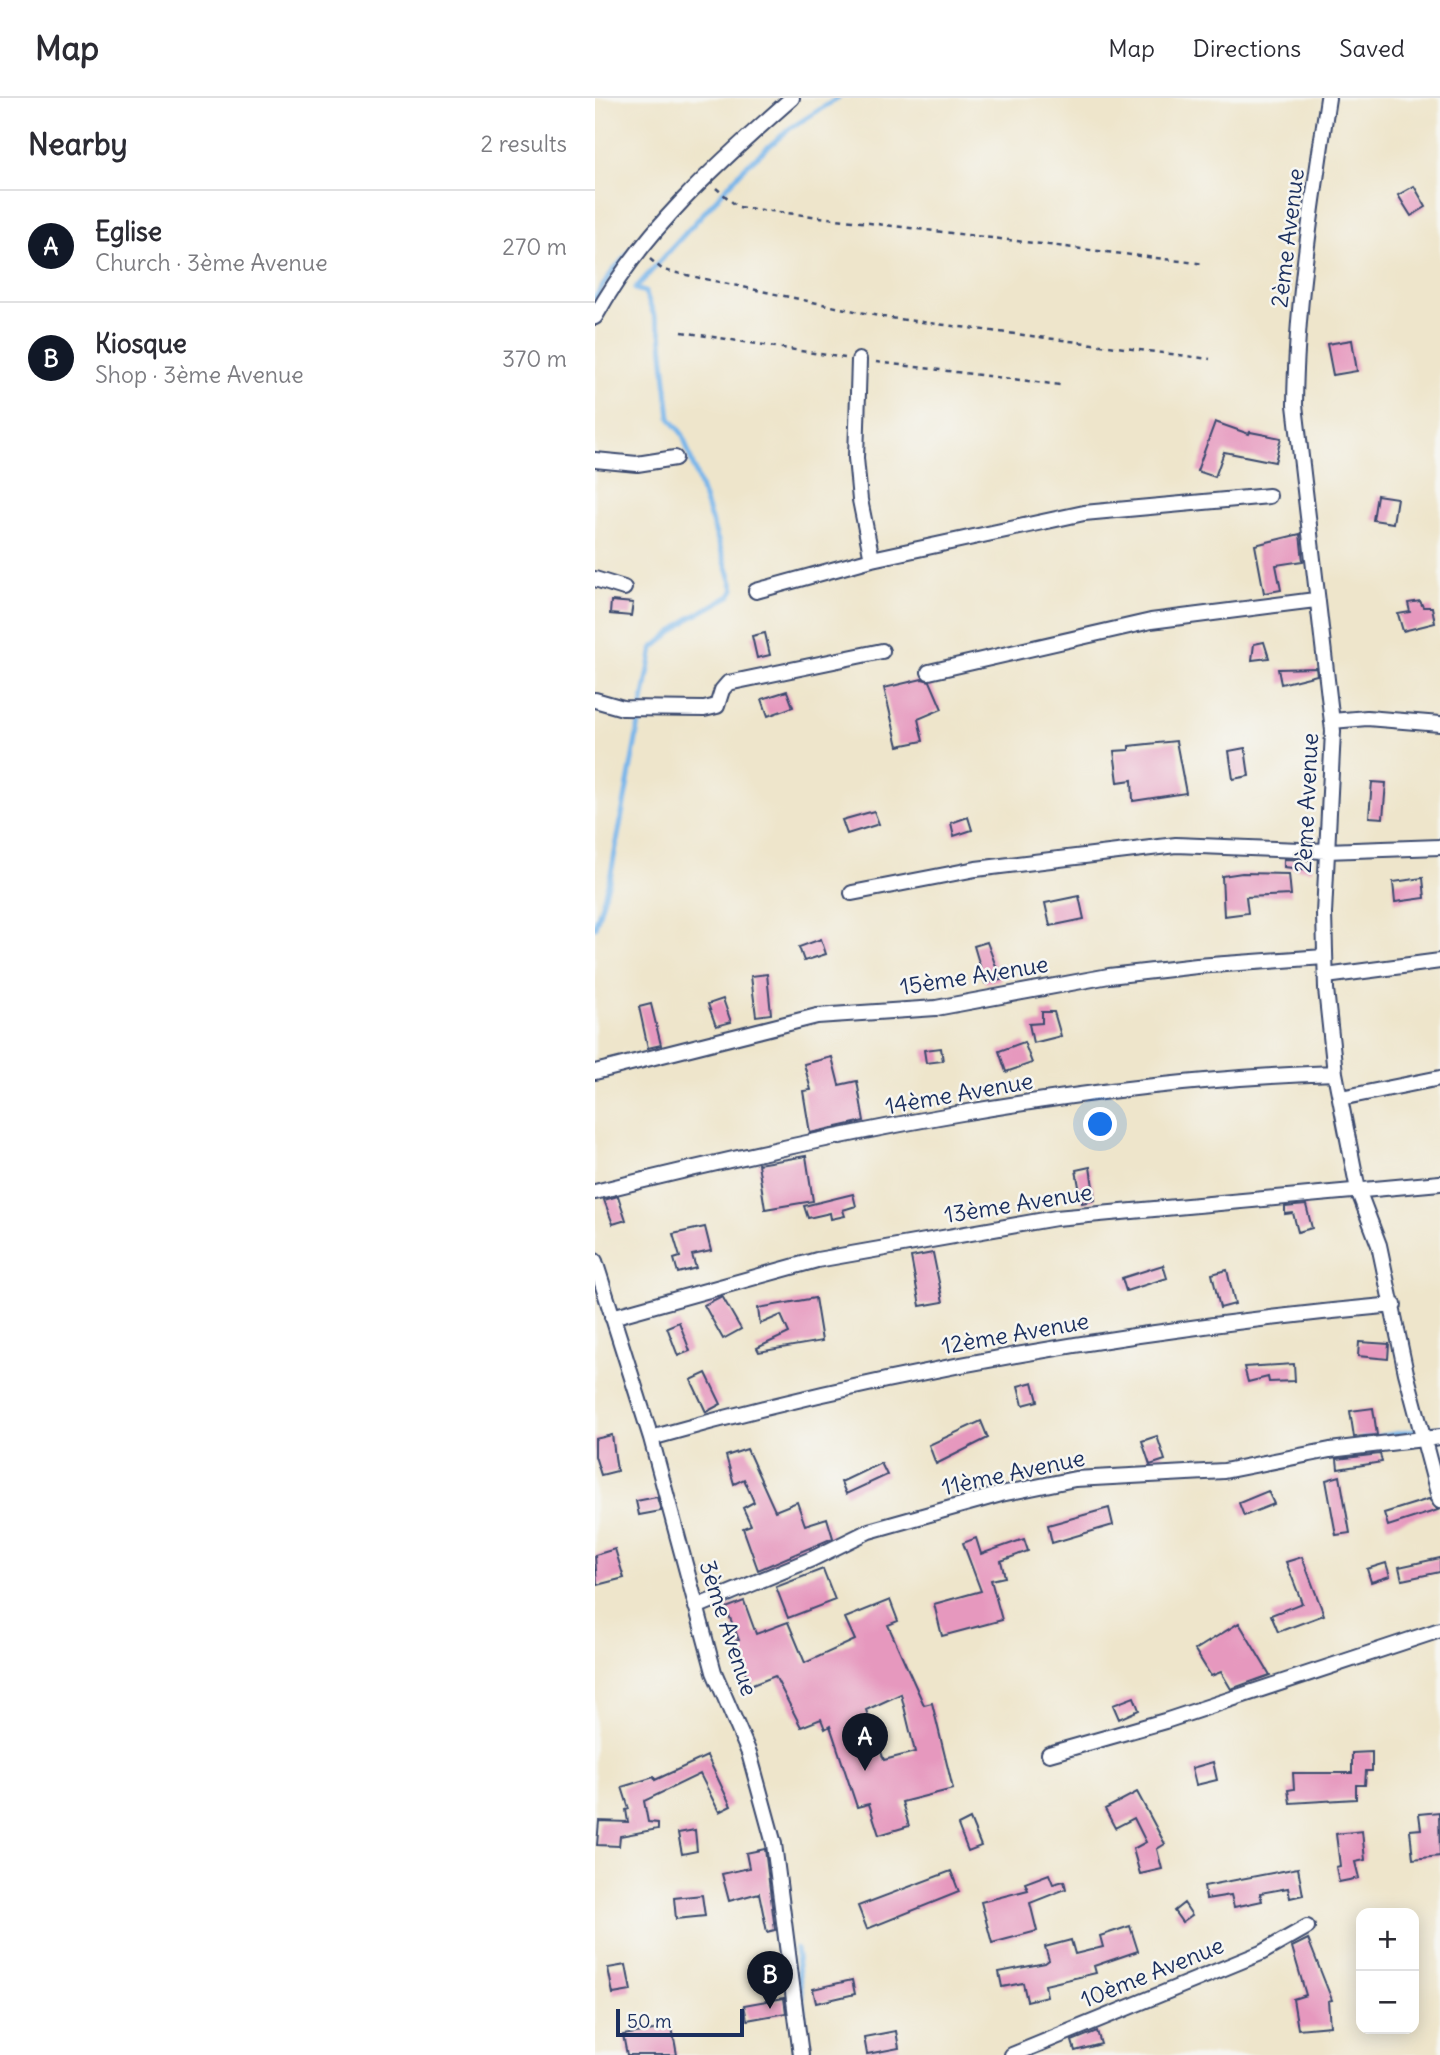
<!DOCTYPE html>
<meta charset="utf-8">
<style>
body{margin:0;font-family:Delius,sans-serif;background:#f2f2f3;color:#2b2b33}
.controls{position:absolute;right:21px;bottom:21px;display:grid;overflow:hidden;border-radius:14px;box-shadow:0 4px 18px #0003}
.controls button{width:63px;height:63px;display:grid;place-items:center;padding:0;border:0;border-bottom:2px solid #e1e1e2;background:#fff;color:#2b2b33;font:35px sans-serif}
.scale{position:absolute;left:21px;bottom:18px;width:128px;box-sizing:border-box;padding-left:7px;border:4px solid #1b2f5e;border-top:0;font-size:19px;line-height:24px;white-space:nowrap;color:#1b2f5e;-webkit-text-stroke:5px #f6f6f2;paint-order:stroke}
.you{position:absolute;left:506px;top:1027px;width:24px;height:24px;margin:-18px;border:5px solid #fff;border-radius:50%;background:#1a73e8;box-shadow:0 0 0 10px #1a73e833}
.badge{display:grid;place-items:center;width:46px;height:46px;border-radius:50%;background:#111827;color:#fff;font-size:23px;font-weight:700}
.pin{position:absolute;translate:-50% -58px;filter:drop-shadow(0 2px 4px #0008)}
.pin::after{content:'';position:absolute;top:37px;width:24px;height:21px;background:inherit;clip-path:polygon(0 0,100% 0,50% 100%)}
.list{margin:0;padding:0;list-style:none}
h2{display:flex;justify-content:space-between;align-items:center;height:91px;margin:0;padding:0 28px;font-size:30px}
h2 small{font-size:23px;font-weight:400;color:#7c7c81}
.list li{display:grid;grid-template-columns:46px 1fr auto;gap:21px;align-items:center;box-sizing:border-box;height:112px;padding:0 28px;border-top:2px solid #e1e1e2}
.list b{display:block;font-size:26px;white-space:nowrap}
.list p{margin:0;font-size:23px;white-space:nowrap;color:#7c7c81}
.list em{font-size:23px;font-style:normal;color:#7c7c81}
.map{position:relative;flex:none;width:845px;height:1957px;overflow:hidden}
header{display:flex;align-items:center;gap:42px;box-sizing:border-box;height:98px;padding:0 35px;background:#fff;border-bottom:2px solid #e1e1e2}
header strong{font-size:33px}
nav{display:flex;gap:38px;margin-inline-start:auto;font-size:24px}
main{display:flex}
aside{flex:1;background:#fff}
.map>svg:first-child{display:block}
.lines{fill:none;stroke-linecap:round;stroke-linejoin:round}
.stream{stroke:#77b5ea;stroke-width:5}
.building{fill:#e698be;fill-rule:evenodd}
.street-casing{stroke:#3b4a6e;stroke-width:18}
.path{stroke:#3b4a6e;stroke-width:2.5;stroke-dasharray:5 5;stroke-linecap:butt}
.street{stroke:#fff;stroke-width:14}
.labels{text-anchor:middle;dominant-baseline:central;stroke-width:5;stroke-linejoin:round;paint-order:stroke}
.street-label{font-size:23px;fill:#1b2f5e;stroke:#f6f6f2}
</style>
<header>
<strong>Map</strong>
<nav><a>Map</a><a>Directions</a><a>Saved</a></nav>
</header>
<main>
<aside>
<h2>Nearby<small>2 results</small></h2>
<ul class="list">
<li><span class="badge">A</span><div><b>Eglise</b><p>Church · 3ème Avenue</p></div><em>270 m</em></li>
<li><span class="badge">B</span><div><b>Kiosque</b><p>Shop · 3ème Avenue</p></div><em>370 m</em></li>
</ul>
</aside>
<div class="map">
<svg width="845" height="1957" viewBox="0 0 845 1957">
<rect width="100%" height="100%" fill="#f6f6f2"/>
<filter id="ink" filterUnits="userSpaceOnUse"><feTurbulence type="fractalNoise" baseFrequency=".0143" numOctaves="2"/><feDisplacementMap in="SourceGraphic" scale="14" xChannelSelector="R" yChannelSelector="G"/><feConvolveMatrix kernelMatrix="1 2 1 2 8 2 1 2 1" color-interpolation-filters="sRGB"/></filter>
<filter id="wash" filterUnits="userSpaceOnUse"><feTurbulence type="fractalNoise" baseFrequency=".00686" numOctaves="4" result="noise"/><feDisplacementMap in="SourceGraphic" scale="28" xChannelSelector="R" yChannelSelector="G"/><feGaussianBlur stdDeviation="1.57" result="paint"/><feColorMatrix in="noise" values="0 0 0 0 0 0 0 0 0 0 0 0 0 0 0 0 0 1.4 0 .05"/><feComposite in="paint" operator="in"/></filter>
<g filter="url(#wash)">
<rect width="100%" height="100%" fill="#eee5cb"/>
<g class="lines">
<path class="stream" d="M 0,200 L 17,174 L 38,150
M 0,829 L 16,776 L 58,550 L 95,520 L 135,498 L 139,491 L 88,337 L 75,320 L 66,235 L 50,194 L 40,191 L 151,68 L 194,31 L 243,0
M 768,1341 L 837,1330
M 122,1508 L 138,1501
M 201,1851 L 210,1926"/>
</g>
<g id="blocks">
<path class="building" d="M 819,88 L 831,109 L 816,118 L 803,97 Z
M 757,242 L 762,273 L 738,277 L 732,246 Z
M 620,324 L 654,336 L 655,334 L 686,340 L 680,364 L 629,354 L 620,379 L 602,373 Z
M 782,397 L 802,400 L 798,425 L 778,422 Z
M 705,436 L 708,463 L 681,467 L 686,492 L 669,495 L 660,447 Z
M 16,503 L 38,505 L 36,518 L 15,516 Z
M 825,503 L 828,509 L 837,509 L 840,525 L 808,533 L 803,516 L 815,514 L 813,505 Z
M 170,535 L 175,557 L 162,560 L 157,538 Z
M 669,544 L 674,560 L 657,562 L 659,546 Z
M 721,570 L 722,577 L 686,586 L 683,571 Z
M 327,581 L 335,583 L 347,611 L 323,621 L 328,643 L 303,648 L 289,590 Z
M 192,593 L 198,609 L 173,618 L 167,601 Z
M 581,643 L 591,695 L 538,703 L 537,682 L 523,684 L 519,653 L 534,652 L 534,648 Z
M 650,650 L 654,678 L 638,681 L 634,653 Z
M 777,684 L 791,685 L 788,720 L 774,719 Z
M 279,713 L 284,726 L 252,736 L 247,722 Z
M 373,719 L 377,732 L 359,738 L 356,725 Z
M 689,761 L 717,762 L 717,772 L 689,769 Z
M 647,775 L 694,776 L 696,797 L 651,799 L 653,815 L 629,818 L 627,778 Z
M 828,780 L 830,800 L 800,804 L 798,784 Z
M 484,798 L 489,821 L 455,828 L 450,805 Z
M 226,841 L 231,856 L 209,863 L 204,849 Z
M 392,844 L 406,882 L 390,885 L 379,848 Z
M 172,876 L 176,916 L 161,918 L 156,878 Z
M 128,901 L 136,924 L 121,928 L 113,906 Z
M 56,906 L 66,947 L 53,950 L 44,909 Z
M 447,914 L 459,914 L 466,938 L 438,945 L 434,926 L 447,925 Z
M 429,944 L 437,965 L 411,974 L 404,953 Z
M 346,950 L 348,963 L 331,965 L 329,952 Z
M 237,959 L 244,987 L 262,983 L 269,1023 L 215,1035 L 208,993 L 216,992 L 209,966 Z
M 211,1058 L 218,1103 L 170,1111 L 163,1066 Z
M 495,1069 L 500,1102 L 487,1105 L 481,1072 Z
M 258,1096 L 261,1108 L 248,1112 L 250,1118 L 236,1121 L 235,1115 L 213,1120 L 209,1108 Z
M 23,1098 L 31,1122 L 18,1126 L 9,1102 Z
M 711,1107 L 717,1130 L 703,1134 L 698,1115 L 690,1116 L 690,1109 Z
M 110,1129 L 116,1153 L 97,1157 L 101,1170 L 83,1175 L 79,1161 L 85,1159 L 78,1136 Z
M 338,1155 L 348,1204 L 325,1208 L 316,1159 Z
M 568,1167 L 572,1180 L 531,1193 L 527,1180 Z
M 632,1172 L 640,1206 L 625,1210 L 617,1176 Z
M 127,1198 L 146,1231 L 128,1241 L 109,1207 Z
M 220,1200 L 227,1243 L 164,1254 L 162,1250 L 194,1235 L 186,1217 L 165,1226 L 163,1210 Z
M 84,1224 L 95,1253 L 83,1258 L 72,1229 Z
M 764,1244 L 794,1246 L 793,1261 L 763,1258 Z
M 699,1266 L 700,1283 L 674,1284 L 673,1279 L 653,1284 L 649,1269 Z
M 111,1275 L 126,1306 L 111,1314 L 96,1282 Z
M 438,1284 L 443,1303 L 428,1307 L 423,1288 Z
M 778,1310 L 782,1337 L 759,1339 L 755,1313 Z
M 386,1323 L 393,1340 L 341,1366 L 334,1347 Z
M 17,1337 L 22,1373 L 6,1377 L 0,1358 L 0,1341 Z
M 562,1338 L 570,1362 L 555,1367 L 547,1343 Z
M 152,1351 L 180,1413 L 202,1404 L 210,1427 L 232,1420 L 238,1440 L 163,1472 L 148,1430 L 156,1427 L 148,1410 L 159,1404 L 149,1381 L 139,1386 L 131,1358 Z
M 785,1356 L 787,1364 L 743,1371 L 742,1361 Z
M 286,1365 L 292,1377 L 251,1396 L 246,1384 Z
M 745,1378 L 755,1435 L 741,1437 L 731,1382 Z
M 673,1393 L 679,1406 L 649,1418 L 644,1405 Z
M 62,1399 L 66,1413 L 44,1417 L 41,1403 Z
M 834,1401 L 843,1412 L 793,1428 L 789,1415 Z
M 514,1410 L 518,1427 L 457,1445 L 453,1427 Z
M 381,1440 L 386,1456 L 429,1441 L 433,1453 L 406,1463 L 410,1479 L 396,1482 L 407,1522 L 347,1538 L 339,1506 L 386,1493 L 368,1445 Z
M 20,1451 L 29,1480 L 2,1487 L 0,1457 Z
M 707,1459 L 729,1517 L 683,1534 L 676,1517 L 707,1505 L 691,1464 Z
M 845,1460 L 845,1474 L 807,1482 L 804,1469 Z
M 791,1465 L 795,1478 L 776,1484 L 772,1471 Z
M 228,1471 L 240,1502 L 193,1520 L 181,1489 Z
M 295,1502 L 303,1523 L 293,1527 L 329,1607 L 337,1605 L 358,1691 L 307,1704 L 314,1728 L 284,1737 L 274,1706 L 262,1709 L 235,1628 L 230,1631 L 226,1621 L 206,1629 L 180,1578 L 155,1588 L 140,1543 L 144,1542 L 131,1510 L 149,1503 L 161,1536 L 193,1524 L 210,1565 L 260,1542 L 250,1520 ZM 306,1596 L 320,1654 L 289,1662 L 271,1612 Z
M 644,1525 L 675,1577 L 636,1591 L 626,1574 L 616,1578 L 600,1552 Z
M 539,1599 L 544,1612 L 524,1621 L 518,1607 Z
M 777,1654 L 777,1673 L 771,1673 L 770,1687 L 761,1687 L 761,1701 L 695,1705 L 693,1692 L 699,1691 L 698,1675 L 757,1675 L 757,1655 Z
M 112,1658 L 136,1708 L 124,1714 L 105,1676 L 49,1703 L 53,1724 L 63,1725 L 63,1731 L 25,1738 L 24,1748 L 2,1747 L 4,1723 L 33,1724 L 31,1712 L 34,1711 L 27,1689 L 59,1679 L 60,1682 Z
M 618,1664 L 622,1682 L 601,1687 L 597,1670 Z
M 542,1694 L 570,1746 L 562,1751 L 567,1771 L 545,1776 L 538,1751 L 551,1744 L 539,1720 L 520,1730 L 510,1711 Z
M 844,1714 L 845,1758 L 818,1761 L 815,1732 L 826,1731 L 824,1716 Z
M 375,1721 L 386,1748 L 373,1753 L 363,1727 Z
M 100,1732 L 102,1753 L 87,1756 L 83,1735 Z
M 767,1733 L 770,1762 L 760,1764 L 764,1780 L 744,1784 L 741,1769 L 745,1768 L 741,1736 Z
M 170,1751 L 180,1832 L 172,1834 L 164,1795 L 134,1803 L 127,1776 L 154,1770 L 151,1755 Z
M 703,1770 L 708,1797 L 695,1800 L 693,1790 L 665,1795 L 667,1803 L 639,1809 L 636,1797 L 611,1801 L 609,1788 Z
M 356,1773 L 364,1794 L 272,1831 L 263,1808 Z
M 454,1776 L 458,1786 L 469,1783 L 471,1791 L 435,1805 L 442,1833 L 397,1845 L 386,1804 L 433,1792 L 430,1785 Z
M 107,1797 L 110,1818 L 81,1821 L 79,1800 Z
M 589,1805 L 597,1817 L 587,1824 L 579,1813 Z
M 535,1828 L 543,1853 L 499,1868 L 501,1875 L 450,1887 L 452,1898 L 432,1903 L 428,1885 L 407,1889 L 404,1874 L 450,1865 L 454,1862 L 450,1849 L 476,1842 L 480,1856 L 508,1849 L 505,1838 Z
M 713,1841 L 737,1902 L 733,1903 L 735,1928 L 703,1931 L 698,1901 L 711,1897 L 697,1849 Z
M 31,1867 L 36,1893 L 18,1896 L 13,1870 Z
M 257,1882 L 260,1896 L 221,1905 L 218,1891 Z
M 189,1900 L 191,1915 L 152,1922 L 149,1907 Z
M 77,1929 L 82,1957 L 32,1957 L 28,1937 Z
M 301,1933 L 304,1950 L 272,1956 L 269,1939 Z
M 502,1933 L 506,1946 L 480,1953 L 477,1943 Z"/>
</g>
</g>
<g filter="url(#ink)">
<use href="#blocks" fill-opacity="0" stroke="#3b4a6e" stroke-width="2"/>
<g class="lines">
<g class="street-casing">
<path id="street" d="M 733,0 C 718,101 701,205 700,307 L 738,633 L 729,816 L 731,891 L 740,975 L 763,1092 L 784,1147 L 811,1275 L 845,1403
M 0,219 C 47,133 124,64 197,0
M 264,262 L 261,360 L 265,402 L 277,461
M 0,362 L 42,366 L 80,360
M 0,481 L 29,490
M 161,493 L 277,461 L 489,415 L 674,398
M 334,574 L 556,523 L 720,502
M 0,602 L 28,610 L 109,611 L 122,608 L 127,592 L 133,585 L 287,553
M 737,623 L 772,620 L 845,626
M 257,795 L 381,771 L 581,747 L 731,753 L 845,749
M 731,878 L 845,863
M 0,974 L 222,918 L 341,910 L 514,878 L 602,868 L 729,859
M 746,1000 L 845,980
M 0,1094 C 242,1034 490,983 740,975
M 0,1163 L 56,1340 L 119,1574 L 154,1655 L 179,1746 L 206,1957
M 17,1219 L 222,1162 L 461,1120 L 845,1085
M 56,1340 C 299,1271 547,1230 799,1207
M 101,1509 L 217,1461 L 274,1433 L 406,1396 L 480,1381 L 629,1373 L 735,1352 L 845,1339
M 454,1656 L 570,1623 L 845,1532
M 417,1957 L 666,1855 L 712,1829"/>
</g>
<path class="path" d="M 121,90 L 143,109 L 610,166
M 55,161 L 68,172 L 288,219 L 615,261
M 87,234 L 250,260
M 281,264 L 465,287"/>
<use href="#street" class="street"/>
</g>
</g>
<g class="labels">
<g class="street-label">
<text transform="translate(692 140) rotate(-83)">2ème Avenue</text>
<text transform="translate(711 705) rotate(-87)">2ème Avenue</text>
<text transform="translate(379 877) rotate(-9)">15ème Avenue</text>
<text transform="translate(364 995) rotate(-10)">14ème Avenue</text>
<text transform="translate(423 1105) rotate(-9)">13ème Avenue</text>
<text transform="translate(420 1235) rotate(-10)">12ème Avenue</text>
<text transform="translate(418 1374) rotate(-12)">11ème Avenue</text>
<text transform="translate(134 1530) rotate(72)">3ème Avenue</text>
<text transform="translate(557 1874) rotate(-22)">10ème Avenue</text>
</g>
</g>
</svg>
<div class="controls">
<button>+</button>
<button>−</button>
</div>
<div class="scale">50 m</div>
<div class="you"></div>
<div class="pin badge" style="left:270px;top:1673px">A</div>
<div class="pin badge" style="left:175px;top:1911px">B</div>
</div>
</main>
